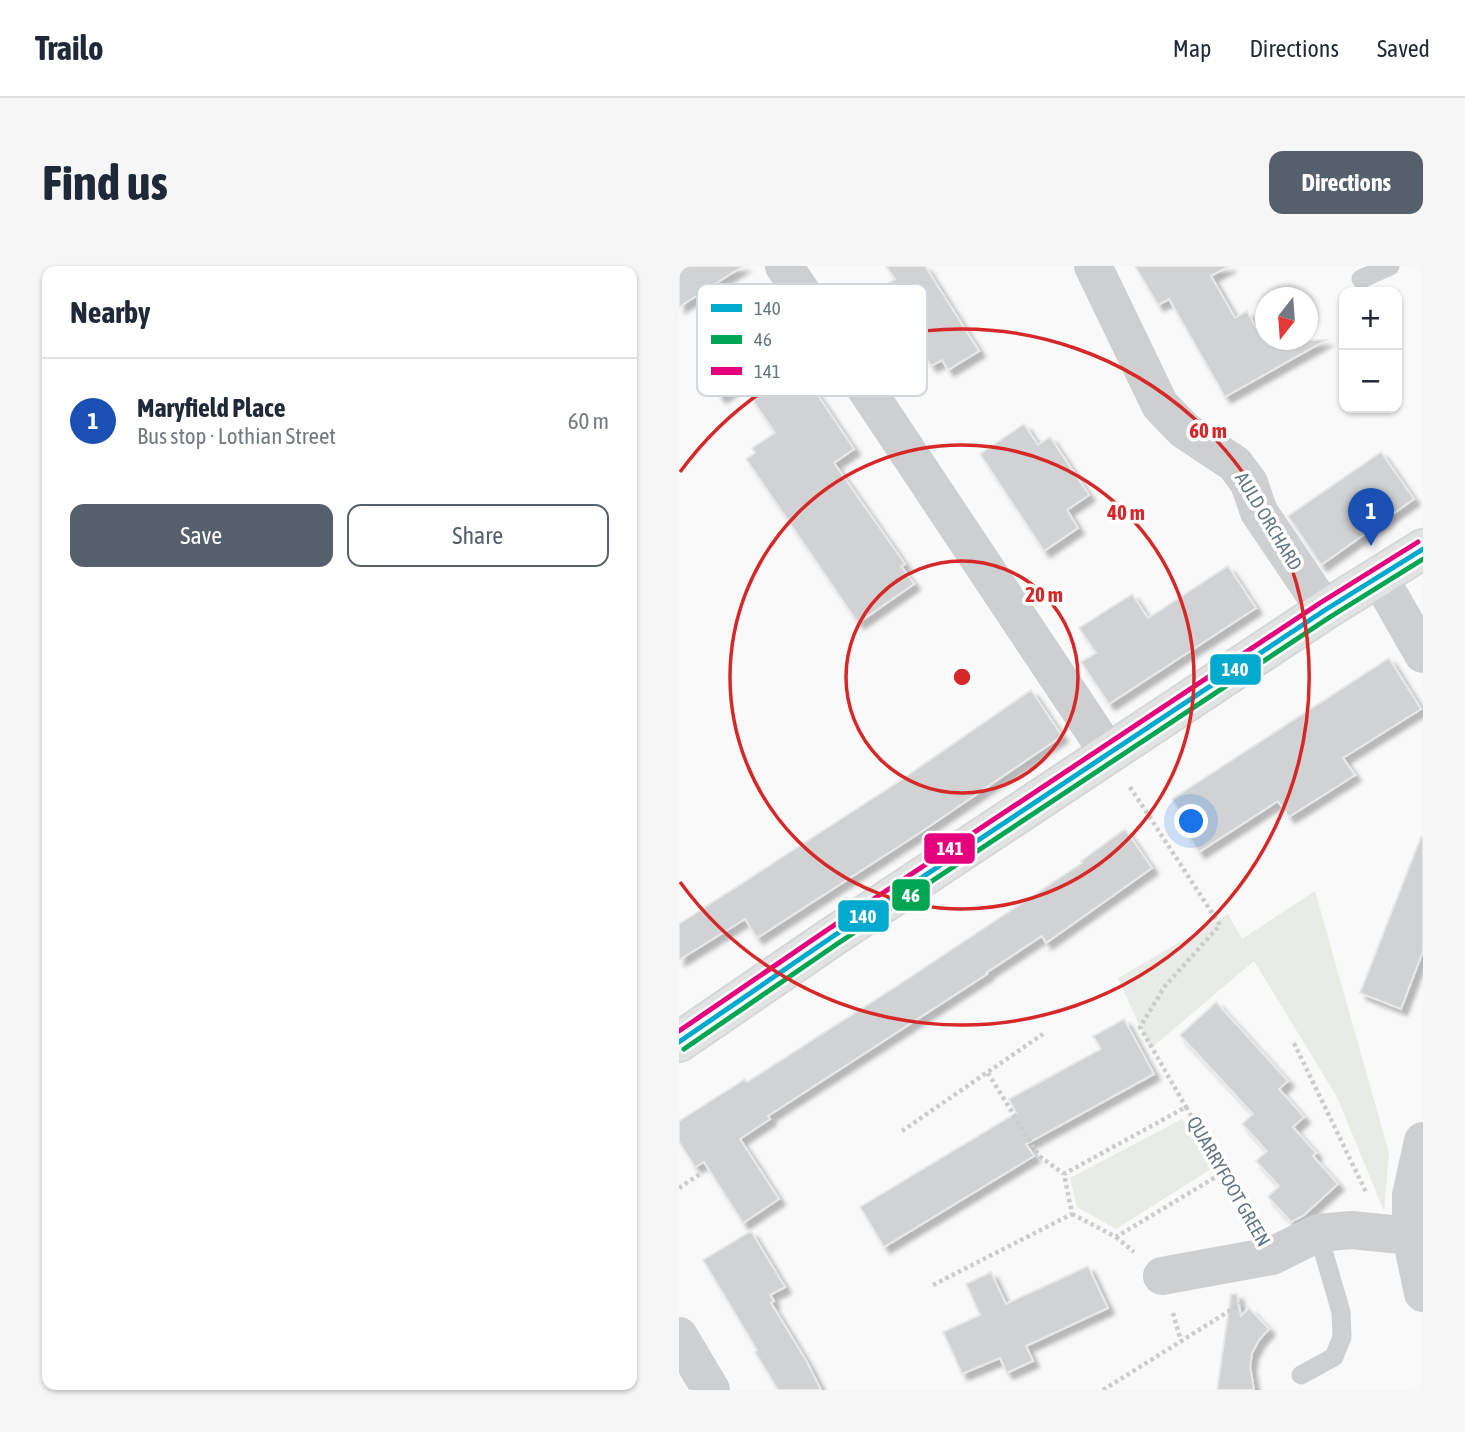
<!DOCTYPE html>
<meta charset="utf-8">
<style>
body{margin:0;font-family:"Asap Condensed",sans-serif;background:#f6f6f7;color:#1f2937}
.controls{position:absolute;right:21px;top:21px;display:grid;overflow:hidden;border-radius:14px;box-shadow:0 2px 5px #0004}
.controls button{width:63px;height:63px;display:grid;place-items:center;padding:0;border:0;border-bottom:2px solid #e0e1e3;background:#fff;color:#1f2937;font:35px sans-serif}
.compass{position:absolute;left:576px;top:21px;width:63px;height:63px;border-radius:50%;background:#fff;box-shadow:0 2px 5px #0004;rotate:197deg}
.you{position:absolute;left:513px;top:556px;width:24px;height:24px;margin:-18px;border:5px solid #fff;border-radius:50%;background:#1a73e8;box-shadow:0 0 0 10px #1a73e833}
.badge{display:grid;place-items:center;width:46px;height:46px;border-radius:50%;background:#56606c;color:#fff;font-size:23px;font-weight:700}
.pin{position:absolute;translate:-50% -58px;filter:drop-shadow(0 2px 4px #0008)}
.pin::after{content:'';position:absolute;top:37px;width:24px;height:21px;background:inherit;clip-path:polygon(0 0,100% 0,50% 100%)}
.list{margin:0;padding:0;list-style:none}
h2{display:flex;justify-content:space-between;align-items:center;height:91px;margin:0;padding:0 28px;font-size:30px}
h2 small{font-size:23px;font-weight:400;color:#747a83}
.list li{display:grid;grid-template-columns:46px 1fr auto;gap:21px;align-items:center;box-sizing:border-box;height:126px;padding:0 28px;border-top:2px solid #e0e1e3}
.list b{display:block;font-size:26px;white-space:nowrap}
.list p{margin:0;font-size:23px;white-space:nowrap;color:#747a83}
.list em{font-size:23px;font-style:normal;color:#747a83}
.actions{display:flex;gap:14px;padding:21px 28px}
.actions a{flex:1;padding:16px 0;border:2px solid #56606c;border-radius:14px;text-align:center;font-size:24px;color:#56606c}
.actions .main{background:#56606c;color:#fff}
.map{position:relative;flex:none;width:744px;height:1124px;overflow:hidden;border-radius:14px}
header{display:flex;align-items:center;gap:42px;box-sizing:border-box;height:98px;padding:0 35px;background:#fff;border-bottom:2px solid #e0e1e3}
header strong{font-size:33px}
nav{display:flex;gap:38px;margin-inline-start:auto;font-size:24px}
.intro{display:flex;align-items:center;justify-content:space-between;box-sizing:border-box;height:168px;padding:0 42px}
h1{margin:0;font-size:49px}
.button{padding:18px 32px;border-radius:14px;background:#56606c;color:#fff;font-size:24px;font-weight:700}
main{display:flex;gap:42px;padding:0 42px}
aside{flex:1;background:#fff;border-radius:14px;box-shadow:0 2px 5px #0004}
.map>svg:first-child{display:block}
.green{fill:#e8ebe6}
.building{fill:#d0d2d3;stroke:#e8e8e8;stroke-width:2;filter:url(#shadow)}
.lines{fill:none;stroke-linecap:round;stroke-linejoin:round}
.primary-casing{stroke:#d5d6d7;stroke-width:42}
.path{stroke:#cbcccd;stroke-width:4.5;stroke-dasharray:3.5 3.5;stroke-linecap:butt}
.service{stroke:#cecfd0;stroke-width:19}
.minor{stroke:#cecfd0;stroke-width:38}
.primary{stroke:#e1e2e2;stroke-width:38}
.bus-1-casing{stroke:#fff;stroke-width:10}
.bus-2-casing{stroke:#fff;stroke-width:10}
.bus-3-casing{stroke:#fff;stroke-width:10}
.bus-1{stroke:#00a9ce;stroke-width:5}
.bus-2{stroke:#00a651;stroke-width:5}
.bus-3{stroke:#e5007d;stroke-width:5}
.ring{fill:none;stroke:#d62828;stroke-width:3.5}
.labels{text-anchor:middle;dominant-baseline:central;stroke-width:7;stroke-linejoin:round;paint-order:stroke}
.street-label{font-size:19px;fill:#657683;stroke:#fff}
.key{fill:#fff;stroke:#d1d6da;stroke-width:2}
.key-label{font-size:19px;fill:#657683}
.centre{fill:#d62828;stroke:#fff;stroke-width:3.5}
.ring-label{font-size:21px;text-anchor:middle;font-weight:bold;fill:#d62828;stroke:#fff;stroke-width:7;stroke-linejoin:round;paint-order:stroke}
.line-badge{stroke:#fff;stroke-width:2.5}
.badge-label{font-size:19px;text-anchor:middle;font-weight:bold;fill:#fff}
</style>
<header>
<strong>Trailo</strong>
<nav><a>Map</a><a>Directions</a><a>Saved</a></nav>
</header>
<div class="intro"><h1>Find us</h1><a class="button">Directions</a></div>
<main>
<aside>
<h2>Nearby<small></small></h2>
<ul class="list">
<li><span class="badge" style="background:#1a4fb4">1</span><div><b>Maryfield Place</b><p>Bus stop · Lothian Street</p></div><em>60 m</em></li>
</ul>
<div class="actions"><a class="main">Save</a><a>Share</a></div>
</aside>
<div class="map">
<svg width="744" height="1124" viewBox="0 0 744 1124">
<defs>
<filter id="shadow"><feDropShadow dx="6" dy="6" stdDeviation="2" flood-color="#0004"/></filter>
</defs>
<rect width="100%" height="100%" fill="#f9f9f9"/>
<path class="green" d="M 636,625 L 710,887 L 705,945 L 658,831 L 575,695 L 471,783 L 439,712 L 549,648 L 563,673 Z
M 503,853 L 532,903 L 437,963 L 398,941 L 391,912 Z"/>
<path class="building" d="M 0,0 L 64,0 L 0,41 Z
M 207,0 L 246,0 L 300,85 L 269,104 L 263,94 L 252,100 L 244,87 L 238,91 L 205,39 L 211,36 L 202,22 L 216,13 Z
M 456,0 L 550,0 L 532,10 L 556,52 L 568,45 L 584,74 L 647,74 L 546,131 L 490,33 L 479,39 Z
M 90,57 L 175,183 L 155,197 L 226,298 L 222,300 L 235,318 L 179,357 L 67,193 L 76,187 L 73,182 L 96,167 L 62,117 L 41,131 L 22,103 Z
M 345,158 L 359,179 L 371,171 L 410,229 L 388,244 L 399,262 L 365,285 L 301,188 Z
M 702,186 L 735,233 L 642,299 L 609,250 Z
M 549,300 L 577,342 L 430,438 L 402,396 L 417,387 L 400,362 L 453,328 L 469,352 Z
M 710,392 L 742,443 L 664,492 L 676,509 L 610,551 L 599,535 L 520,586 L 500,555 L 505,552 L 493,533 Z
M 352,424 L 383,470 L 242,566 L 78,672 L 66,653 L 0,694 L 0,658 L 219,516 Z
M 446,563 L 473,602 L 367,677 L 363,670 L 307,707 L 308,708 L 89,850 L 91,853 L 61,873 L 100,933 L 64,957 L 25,896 L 16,901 L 0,876 L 0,855 L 66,813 L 68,816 L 227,714 L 403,597 L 402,595 Z
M 742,571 L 744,572 L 744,685 L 722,743 L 681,727 Z
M 537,736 L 609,815 L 600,823 L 625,851 L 614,861 L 637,887 L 634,890 L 659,918 L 624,950 L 612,956 L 589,931 L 600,920 L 577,895 L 588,885 L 563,858 L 574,848 L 501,769 Z
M 445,753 L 475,808 L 347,878 L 355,890 L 205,981 L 181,941 L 337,847 L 330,833 L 422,783 L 414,770 Z
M 72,965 L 106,1021 L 91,1029 L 95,1035 L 92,1037 L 128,1096 L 142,1124 L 99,1124 L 76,1086 L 78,1084 L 24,994 Z
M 409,1000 L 429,1042 L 347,1080 L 354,1095 L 328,1107 L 321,1092 L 283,1108 L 264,1066 L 301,1049 L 287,1018 L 312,1006 L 327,1038 Z
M 552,1028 L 558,1028 L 562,1050 L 570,1042 L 590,1063 L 580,1074 L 573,1087 L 571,1100 L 575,1124 L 538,1124 Z"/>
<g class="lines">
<g class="primary-casing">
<path id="primary" d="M 0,776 L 153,671 L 646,344 L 744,283"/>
</g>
<path class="path" d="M 451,521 L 541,659 L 486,720 L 461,761 L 507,841
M 615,777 L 687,926
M 309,807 L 360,890 L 385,908
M 223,865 L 364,768
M 0,922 L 21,908
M 393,948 L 437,971 L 545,906
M 437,971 L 455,986
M 254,1019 L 393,948 L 385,908 L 507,841 L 573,955
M 494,1047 L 502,1075
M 424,1124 L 563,1037"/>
<path class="service" d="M 682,13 L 711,0
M 622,1109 L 655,1091 L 663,1071 L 662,1046 L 639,967"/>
<path class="minor" d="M 105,0 L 430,488
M 414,0 L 481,139 L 505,164 L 556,198 L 570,217 L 580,246 L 646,344
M 700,311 L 744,388
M 744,875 L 732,929 L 732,970 L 744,1027
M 483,1010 L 593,990 L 639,967 L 672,964 L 732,970
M 0,1070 L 32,1124"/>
<use href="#primary" class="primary"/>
<g class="bus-1-casing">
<path id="bus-1" d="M 0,776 L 153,671 L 646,344 L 744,283"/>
</g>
<g class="bus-2-casing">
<path id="bus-2" d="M 5,783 L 158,678 L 651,351 L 744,293"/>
</g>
<g class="bus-3-casing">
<path id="bus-3" d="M 0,765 L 148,664 L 641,337 L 739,276"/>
</g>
<use href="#bus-1" class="bus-1"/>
<use href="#bus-2" class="bus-2"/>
<use href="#bus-3" class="bus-3"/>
</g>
<g class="ring">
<circle cx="283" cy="411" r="116"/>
<circle cx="283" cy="411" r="232"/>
<path d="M1 206A348 348 0 1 1 1 616"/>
</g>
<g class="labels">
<g class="street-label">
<text transform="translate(590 255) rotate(59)">AULD ORCHARD</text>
<text transform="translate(550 915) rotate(60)">QUARRYFOOT GREEN</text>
</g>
</g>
<rect x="18" y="18" width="230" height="112" rx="10" class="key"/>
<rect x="32" y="38" width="31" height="8" fill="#00a9ce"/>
<rect x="32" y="69" width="31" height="9" fill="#00a651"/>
<rect x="32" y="101" width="31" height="8" fill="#e5007d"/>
<g class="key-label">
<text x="75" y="49">140</text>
<text x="75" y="80">46</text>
<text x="75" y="112">141</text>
</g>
<circle cx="283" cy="411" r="10" class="centre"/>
<g class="ring-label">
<text x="529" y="172">60 m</text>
<text x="447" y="254">40 m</text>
<text x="365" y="336">20 m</text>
</g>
<g class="line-badge">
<rect x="530" y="387" width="53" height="33" rx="7" fill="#00a9ce"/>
<rect x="244" y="566" width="53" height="33" rx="7" fill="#e5007d"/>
<rect x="212" y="612" width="40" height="34" rx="7" fill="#00a651"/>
<rect x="158" y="633" width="53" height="34" rx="7" fill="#00a9ce"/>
</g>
<g class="badge-label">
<text x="556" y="410">140</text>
<text x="271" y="589">141</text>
<text x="232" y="636">46</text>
<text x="184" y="657">140</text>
</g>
</svg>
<div class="controls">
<button>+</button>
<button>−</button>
</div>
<svg class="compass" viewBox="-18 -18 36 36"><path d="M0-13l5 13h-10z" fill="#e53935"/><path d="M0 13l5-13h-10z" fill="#747a83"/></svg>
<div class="you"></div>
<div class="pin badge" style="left:692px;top:280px;background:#1a4fb4">1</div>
</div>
</main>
